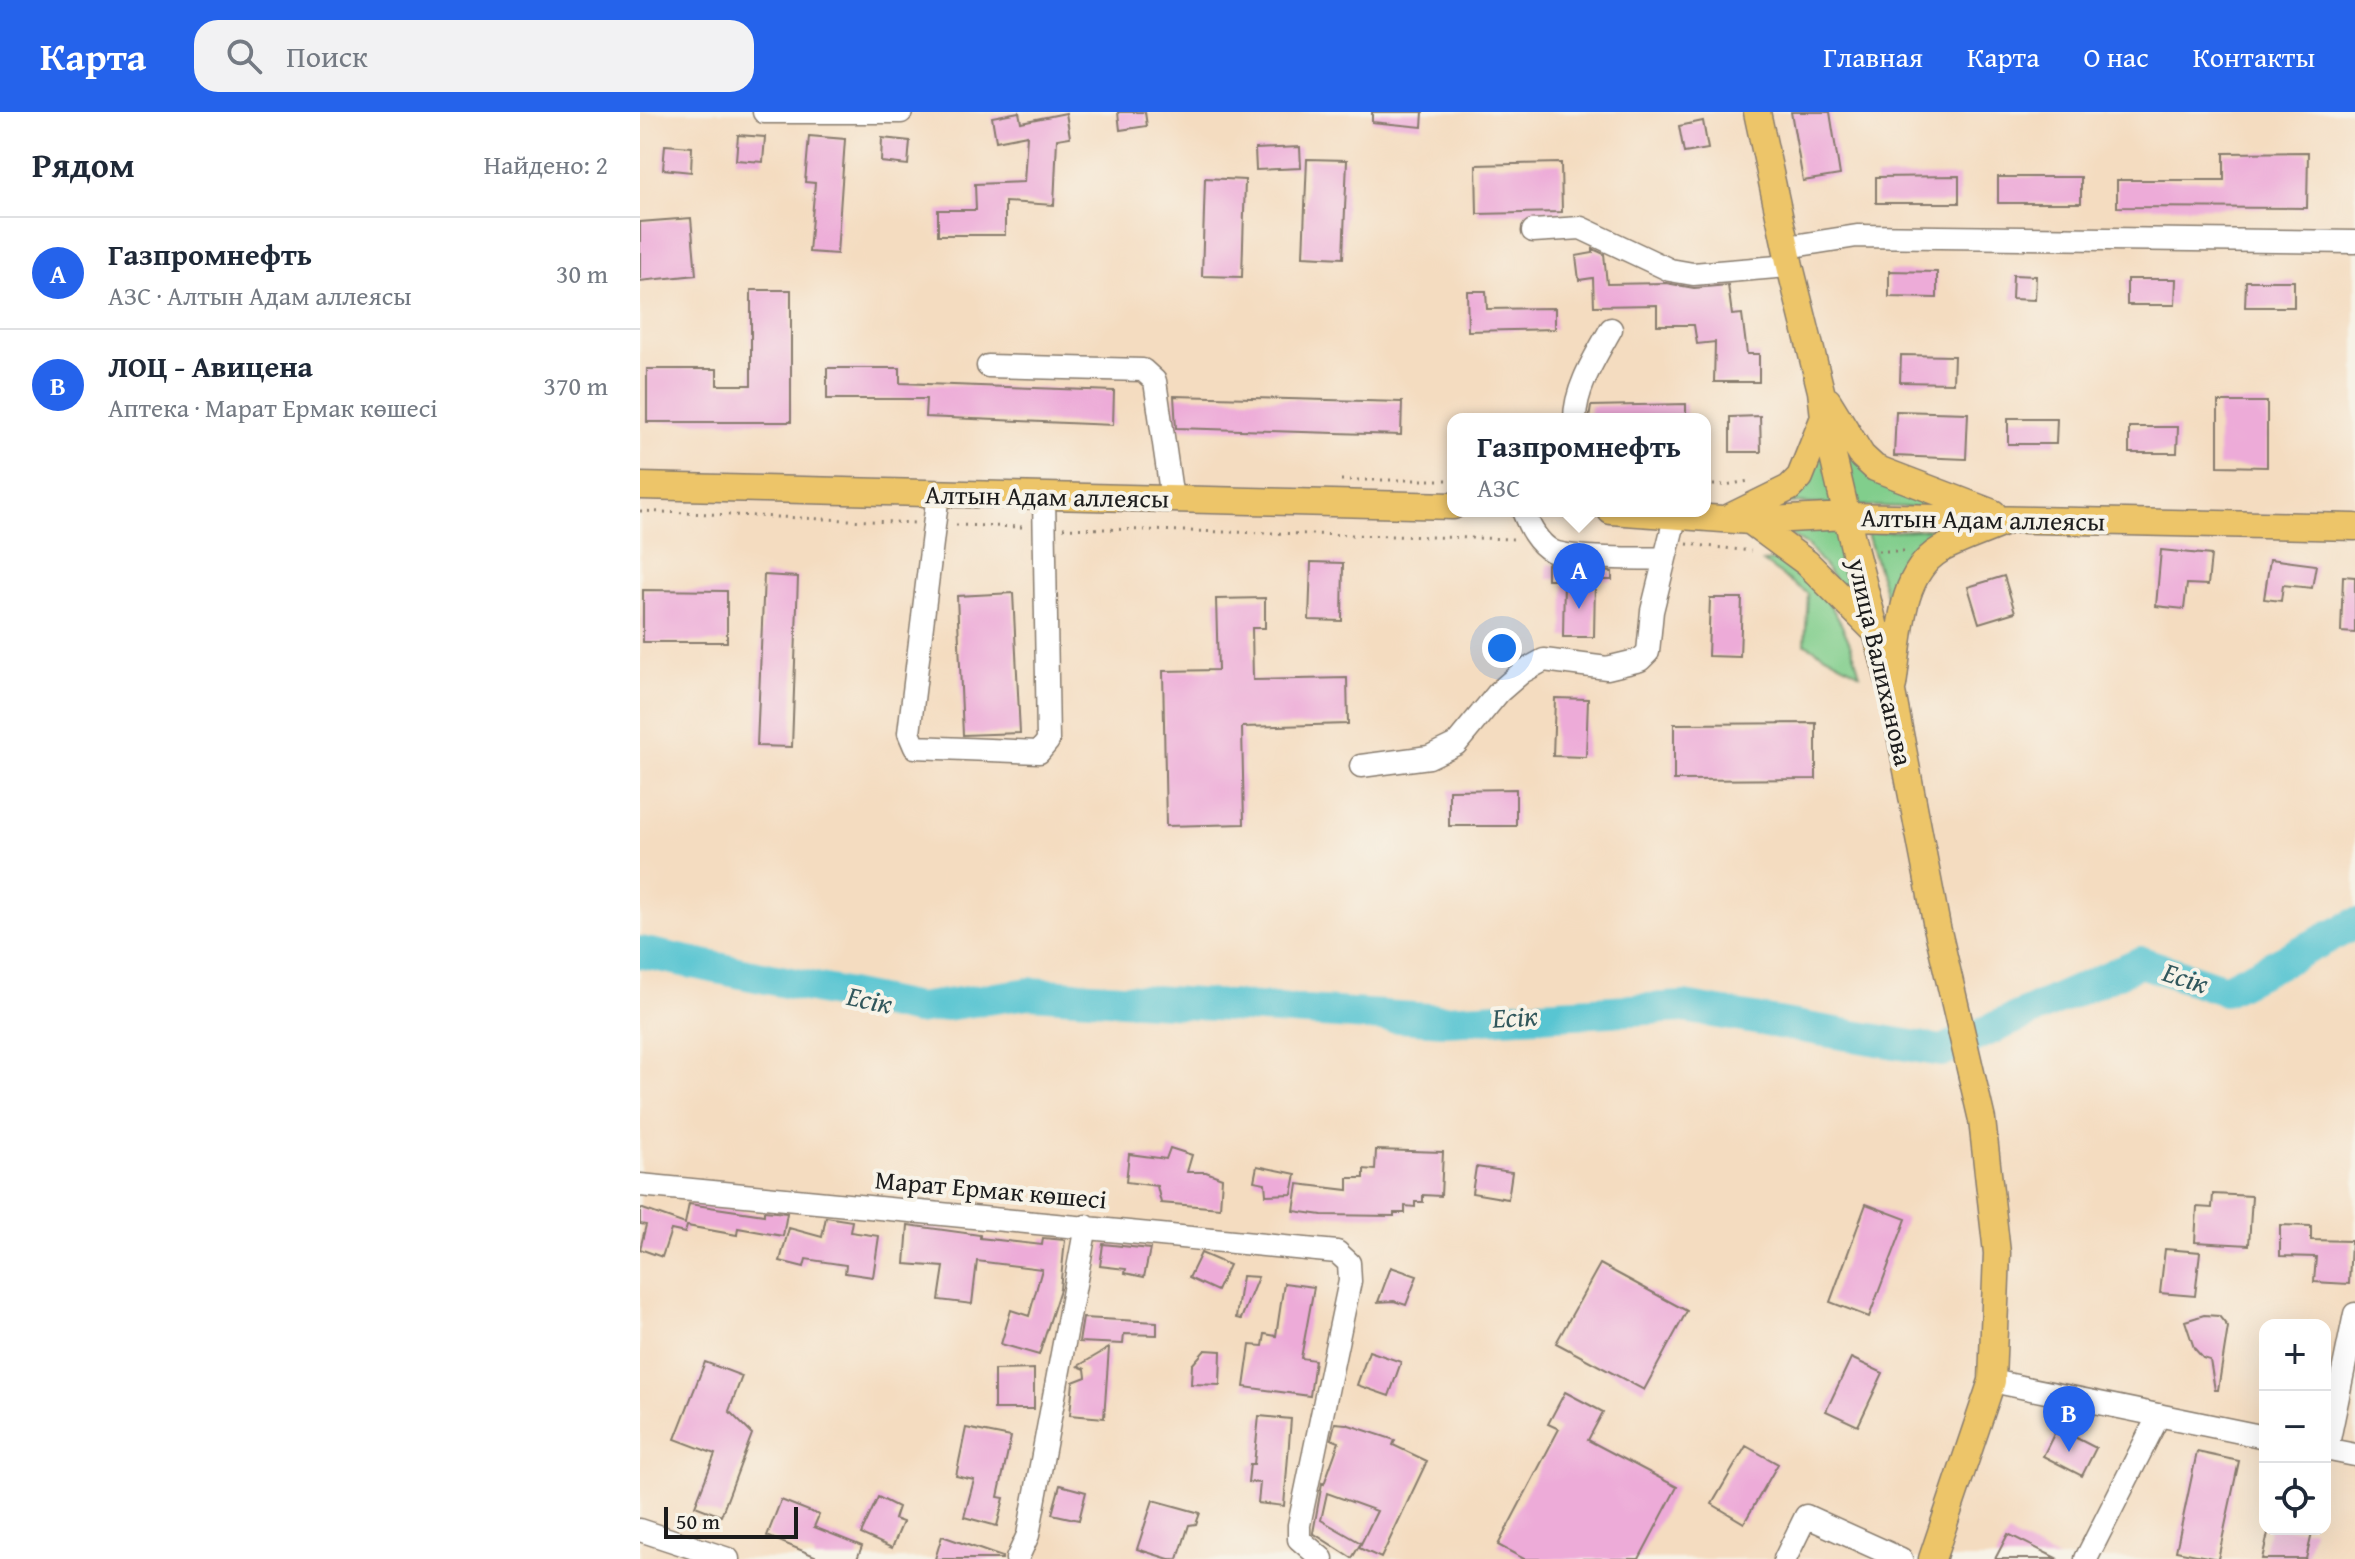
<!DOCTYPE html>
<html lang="ru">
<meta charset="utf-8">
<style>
body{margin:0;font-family:"Gentium Book Plus",serif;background:#f2f2f3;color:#1f2937}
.controls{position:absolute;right:24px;bottom:24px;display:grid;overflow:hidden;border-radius:16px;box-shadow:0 8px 32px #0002}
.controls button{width:72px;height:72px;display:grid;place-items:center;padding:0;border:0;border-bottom:2px solid #e0e1e3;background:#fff;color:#1f2937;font:40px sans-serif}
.scale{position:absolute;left:24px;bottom:20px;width:134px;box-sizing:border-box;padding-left:8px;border:4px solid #1c1c1c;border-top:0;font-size:22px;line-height:28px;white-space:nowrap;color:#1c1c1c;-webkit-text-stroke:6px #f7f3e8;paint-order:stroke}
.you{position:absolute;left:862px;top:536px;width:28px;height:28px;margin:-20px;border:6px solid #fff;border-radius:50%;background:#1a73e8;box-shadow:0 0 0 12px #1a73e833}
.badge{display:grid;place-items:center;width:52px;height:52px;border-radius:50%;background:#2563eb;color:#fff;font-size:26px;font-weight:700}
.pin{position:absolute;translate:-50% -66px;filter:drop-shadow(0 2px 4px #0008)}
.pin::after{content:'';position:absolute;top:42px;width:28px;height:24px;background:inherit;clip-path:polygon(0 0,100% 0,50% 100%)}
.popup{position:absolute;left:807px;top:301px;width:264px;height:104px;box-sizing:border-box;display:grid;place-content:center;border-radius:16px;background:#fff;filter:drop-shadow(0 2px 6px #0005);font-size:26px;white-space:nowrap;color:#747a83}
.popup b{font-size:30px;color:#1f2937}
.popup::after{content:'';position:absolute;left:50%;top:100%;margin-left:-16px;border:16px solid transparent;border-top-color:#fff}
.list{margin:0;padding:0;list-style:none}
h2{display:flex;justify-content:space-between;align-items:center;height:104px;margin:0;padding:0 32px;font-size:34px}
h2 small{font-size:26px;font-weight:400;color:#747a83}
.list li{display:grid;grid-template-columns:52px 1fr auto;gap:24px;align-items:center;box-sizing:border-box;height:112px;padding:0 32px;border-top:2px solid #e0e1e3}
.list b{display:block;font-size:30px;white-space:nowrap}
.list p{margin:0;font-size:26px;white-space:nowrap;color:#747a83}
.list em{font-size:26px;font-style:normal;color:#747a83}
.icon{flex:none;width:44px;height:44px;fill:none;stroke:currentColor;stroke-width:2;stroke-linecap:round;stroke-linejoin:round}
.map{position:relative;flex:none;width:1715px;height:1447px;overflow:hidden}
header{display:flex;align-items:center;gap:48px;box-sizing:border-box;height:112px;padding:0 40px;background:#2563eb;color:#fff}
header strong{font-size:38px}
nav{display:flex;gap:44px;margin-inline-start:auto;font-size:28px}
.search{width:560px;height:72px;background:#f2f2f3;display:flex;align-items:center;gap:20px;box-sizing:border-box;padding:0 28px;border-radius:24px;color:#747a83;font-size:30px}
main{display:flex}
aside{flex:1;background:#fff}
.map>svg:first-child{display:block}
.green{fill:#81ce8c;stroke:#4e7554;stroke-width:2}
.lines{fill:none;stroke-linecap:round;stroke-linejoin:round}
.river{stroke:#59c5d2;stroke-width:32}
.building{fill:#edabd8}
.minor-casing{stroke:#887c6e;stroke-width:25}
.major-casing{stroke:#887c6e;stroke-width:29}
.path{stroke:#887c6e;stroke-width:3;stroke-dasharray:2 6;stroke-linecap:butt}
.minor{stroke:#fff;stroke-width:22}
.major{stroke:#edc569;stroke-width:26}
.labels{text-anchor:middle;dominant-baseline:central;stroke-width:8;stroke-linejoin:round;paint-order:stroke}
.street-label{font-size:26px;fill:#1c1c1c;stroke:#f7f3e8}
.water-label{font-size:28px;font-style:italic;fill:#31575c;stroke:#f7f3e8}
</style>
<header>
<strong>Карта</strong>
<div class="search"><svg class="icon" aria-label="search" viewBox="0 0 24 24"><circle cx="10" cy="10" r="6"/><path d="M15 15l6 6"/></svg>Поиск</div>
<nav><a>Главная</a><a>Карта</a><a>О нас</a><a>Контакты</a></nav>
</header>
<main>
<aside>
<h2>Рядом<small>Найдено: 2</small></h2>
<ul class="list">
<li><span class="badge">A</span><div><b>Газпромнефть</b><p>АЗС · Алтын Адам аллеясы</p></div><em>30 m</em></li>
<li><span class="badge">B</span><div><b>ЛОЦ - Авицена</b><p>Аптека · Марат Ермак көшесі</p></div><em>370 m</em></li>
</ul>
</aside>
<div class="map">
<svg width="1715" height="1447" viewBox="0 0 1715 1447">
<rect width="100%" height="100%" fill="#f7f3e8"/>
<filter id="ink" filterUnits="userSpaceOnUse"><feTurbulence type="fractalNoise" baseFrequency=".0125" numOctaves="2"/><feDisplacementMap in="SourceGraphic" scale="16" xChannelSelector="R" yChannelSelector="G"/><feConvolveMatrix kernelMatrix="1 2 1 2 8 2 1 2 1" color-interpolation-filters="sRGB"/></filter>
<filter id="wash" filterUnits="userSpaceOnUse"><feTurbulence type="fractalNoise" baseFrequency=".006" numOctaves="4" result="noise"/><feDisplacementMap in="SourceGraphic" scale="32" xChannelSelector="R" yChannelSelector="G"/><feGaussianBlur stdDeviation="1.8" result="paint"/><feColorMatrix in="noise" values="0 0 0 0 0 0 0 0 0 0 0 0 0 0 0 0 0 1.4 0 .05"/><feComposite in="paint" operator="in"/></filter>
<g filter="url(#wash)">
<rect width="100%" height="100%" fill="#f4dcc0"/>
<path class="green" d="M 1195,321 L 1301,396 L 1220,394 Z
M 1184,332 L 1194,393 L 1132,390 Z
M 1130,411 L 1197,420 L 1224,504 L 1168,434 Z
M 1334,414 L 1264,452 L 1256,477 L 1254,509 L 1227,421 Z
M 1152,447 C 1188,485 1206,511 1220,562 L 1165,532 L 1168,482 L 1123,450 Z"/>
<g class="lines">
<path class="river" d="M 0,840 L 277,897 L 390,881 L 805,908 L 1044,895 L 1302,939 L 1501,850 L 1585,878 L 1715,812"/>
</g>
<g id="blocks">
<path class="building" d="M 379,0 L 381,10 L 426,1 L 430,25 L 417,27 L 414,93 L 365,90 L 365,123 L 298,123 L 298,98 L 336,98 L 335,72 L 384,70 L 387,23 L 356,29 L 352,5 Z
M 478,0 L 505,0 L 507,14 L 480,18 Z
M 732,0 L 783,0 L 782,15 L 732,10 Z
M 1151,0 L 1190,0 L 1200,63 L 1163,69 Z
M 1063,9 L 1068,37 L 1044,41 L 1039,14 Z
M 98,23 L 125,25 L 123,50 L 96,48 Z
M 169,24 L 205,27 L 197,142 L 169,140 L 175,71 L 165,70 Z
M 242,26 L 270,29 L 268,53 L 241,50 Z
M 25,33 L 52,35 L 51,60 L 23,57 Z
M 660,35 L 661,56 L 616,58 L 615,37 Z
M 1668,40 L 1667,96 L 1477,95 L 1477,68 L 1584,68 L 1584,41 Z
M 667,47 L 707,48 L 703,146 L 663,144 Z
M 921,51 L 922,100 L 837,102 L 836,53 Z
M 1319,64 L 1319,91 L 1236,91 L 1236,65 Z
M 1358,65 L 1441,65 L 1441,91 L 1358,91 Z
M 565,66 L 605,68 L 602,165 L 562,164 Z
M 51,106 L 56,163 L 0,169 L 0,110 Z
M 953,137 L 964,142 L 967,172 L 1026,171 L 1054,176 L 1088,173 L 1092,203 L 1102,202 L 1107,242 L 1119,242 L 1119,270 L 1074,270 L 1075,230 L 1057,232 L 1054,213 L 1017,213 L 1017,193 L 954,194 L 953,166 L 939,168 L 936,144 L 953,141 Z
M 1249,159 L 1297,160 L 1297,186 L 1249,185 Z
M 1373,163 L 1396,164 L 1395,188 L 1372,187 Z
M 1487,167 L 1536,167 L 1535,193 L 1487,193 Z
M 1606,169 L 1654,169 L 1654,195 L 1605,195 Z
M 111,178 L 151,178 L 151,310 L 7,310 L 7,257 L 77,257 L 77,273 L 111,273 Z
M 827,179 L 846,179 L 847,197 L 915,196 L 915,217 L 828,219 Z
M 1261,243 L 1314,244 L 1313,271 L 1260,270 Z
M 187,256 L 260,256 L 260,271 L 474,279 L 473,313 L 285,305 L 286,287 L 187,287 Z
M 534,284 L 762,290 L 761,323 L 536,316 Z
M 1578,290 L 1627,290 L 1627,355 L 1578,354 Z
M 1046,292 L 1046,307 L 949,307 L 951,294 Z
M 1256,299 L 1328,301 L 1326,347 L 1254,344 Z
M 1120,304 L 1121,340 L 1090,340 L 1090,305 Z
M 1368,306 L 1417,306 L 1416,332 L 1368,332 Z
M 1489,315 L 1538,315 L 1537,341 L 1489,341 Z
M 1521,438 L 1571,443 L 1568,473 L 1547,472 L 1544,497 L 1516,494 Z
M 1630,447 L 1676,453 L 1672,476 L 1643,473 L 1641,489 L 1624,487 Z
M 671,450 L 703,451 L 702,509 L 669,508 Z
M 907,452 L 931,457 L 972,460 L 972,468 L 955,468 L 954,525 L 923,525 L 924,467 L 907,467 Z
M 124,463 L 158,465 L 152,635 L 117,634 Z
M 1364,464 L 1375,500 L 1339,511 L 1328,475 Z
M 1703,464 L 1715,465 L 1715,521 L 1701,520 Z
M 3,478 L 87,479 L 87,530 L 3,530 Z
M 373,481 L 380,621 L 323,623 L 317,484 Z
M 625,486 L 625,516 L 612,516 L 613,568 L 707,566 L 708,612 L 602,615 L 604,712 L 526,714 L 523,559 L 578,558 L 576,487 Z
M 1070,486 L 1102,486 L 1100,545 L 1068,544 Z
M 915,586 L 948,587 L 946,645 L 913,644 Z
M 1176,611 L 1176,667 L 1034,668 L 1034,612 Z
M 876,677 L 876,714 L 809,714 L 809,678 Z
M 530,1036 L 552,1043 L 547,1060 L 566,1060 L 582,1066 L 580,1096 L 521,1091 L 517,1074 L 486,1070 L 489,1042 L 526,1047 Z
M 736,1038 L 803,1040 L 801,1084 L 783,1083 L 783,1090 L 775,1090 L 775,1095 L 765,1094 L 765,1101 L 754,1101 L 754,1104 L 682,1103 L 654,1099 L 658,1072 L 708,1078 L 708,1066 L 724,1066 L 724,1057 L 735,1058 Z
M 617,1054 L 656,1062 L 652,1082 L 626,1083 L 625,1071 L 614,1069 Z
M 836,1055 L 872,1060 L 868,1087 L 832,1081 Z
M 1573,1082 L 1612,1084 L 1609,1133 L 1555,1130 L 1557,1095 L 1572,1096 Z
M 49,1092 L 124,1103 L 124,1099 L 147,1101 L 143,1124 L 98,1116 L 97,1123 L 47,1114 L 45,1121 L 31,1118 L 22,1145 L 0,1137 L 6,1113 L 0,1112 L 0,1096 L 45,1112 Z
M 1226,1092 L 1266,1107 L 1229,1205 L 1190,1190 Z
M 186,1105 L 212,1109 L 210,1120 L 239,1124 L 233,1165 L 205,1161 L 206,1153 L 166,1147 L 164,1155 L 140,1149 L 149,1116 L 182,1125 Z
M 268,1113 L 340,1123 L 340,1126 L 402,1133 L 403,1126 L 425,1128 L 420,1177 L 399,1243 L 361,1232 L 371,1198 L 389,1204 L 402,1157 L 337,1149 L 332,1192 L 299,1188 L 304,1155 L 265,1152 Z
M 1640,1113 L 1671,1114 L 1671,1128 L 1711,1129 L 1709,1172 L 1674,1170 L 1676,1145 L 1640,1144 Z
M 463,1132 L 510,1137 L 504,1165 L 485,1161 L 486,1157 L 460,1154 Z
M 1525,1137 L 1560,1140 L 1555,1184 L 1520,1181 Z
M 561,1141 L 589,1153 L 577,1179 L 549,1166 Z
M 960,1152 L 1047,1199 L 1004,1278 L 916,1231 Z
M 751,1155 L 777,1164 L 766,1193 L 754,1189 L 738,1190 Z
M 602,1164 L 618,1165 L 601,1207 L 596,1206 Z
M 644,1171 L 674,1175 L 661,1246 L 675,1248 L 670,1284 L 604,1275 L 610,1233 L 623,1234 L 625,1222 L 636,1224 Z
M 1564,1203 L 1579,1204 L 1588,1215 L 1578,1278 L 1575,1278 L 1570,1248 L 1563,1246 L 1554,1236 L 1545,1209 Z
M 443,1206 L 517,1210 L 517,1223 L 484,1222 L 483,1232 L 439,1230 Z
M 469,1236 L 464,1306 L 430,1303 L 433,1270 L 446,1265 L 445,1257 L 438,1254 Z
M 565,1238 L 581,1239 L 580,1273 L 551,1272 L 552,1253 Z
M 729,1239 L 761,1250 L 749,1284 L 717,1273 Z
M 1211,1246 L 1243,1261 L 1218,1314 L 1186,1299 Z
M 65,1250 L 102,1264 L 89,1299 L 112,1322 L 81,1404 L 55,1394 L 75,1342 L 35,1327 Z
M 394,1257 L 394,1297 L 354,1297 L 354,1258 Z
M 925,1280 L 963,1300 L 948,1328 L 1037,1375 L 999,1447 L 884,1447 L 858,1433 L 919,1317 L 908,1312 Z
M 619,1304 L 651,1307 L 644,1394 L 618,1391 L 620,1371 L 608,1370 L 610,1352 L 614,1352 Z
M 695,1311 L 706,1312 L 755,1328 L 753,1333 L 787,1349 L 741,1446 L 719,1436 L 737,1399 L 687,1381 L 681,1408 L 721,1431 L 712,1446 L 673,1421 L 682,1371 L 684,1372 L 699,1330 L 691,1327 Z
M 326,1316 L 371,1325 L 358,1385 L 364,1386 L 357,1414 L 324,1405 L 334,1368 L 316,1364 Z
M 1417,1316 L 1456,1336 L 1442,1364 L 1403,1344 Z
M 1106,1334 L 1138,1352 L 1104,1411 L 1072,1392 Z
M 1557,1340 L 1599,1349 L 1578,1447 L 1536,1439 Z
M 420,1373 L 446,1380 L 439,1408 L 412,1402 Z
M 238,1385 L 258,1395 L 254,1407 L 263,1410 L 252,1436 L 221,1422 Z
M 141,1388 L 179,1403 L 174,1415 L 222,1434 L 217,1447 L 174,1447 L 175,1444 L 127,1424 Z
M 513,1388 L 560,1401 L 556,1412 L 549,1413 L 538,1447 L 529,1447 L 497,1437 Z
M 1629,1417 L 1673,1417 L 1666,1447 L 1622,1447 Z
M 1368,1422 L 1418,1447 L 1355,1447 Z
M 302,1424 L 362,1445 L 362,1447 L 295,1447 Z"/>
</g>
</g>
<g filter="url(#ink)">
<use href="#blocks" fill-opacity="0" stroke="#887c6e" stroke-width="2"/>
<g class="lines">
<g class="minor-casing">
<path id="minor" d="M 124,0 L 261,0
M 893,119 L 941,116 L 1030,158 L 1053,162 L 1150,154
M 1147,135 L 1217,124 L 1715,130
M 348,254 L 503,258 L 515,269 L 532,387
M 935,307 C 935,276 956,244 971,217
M 298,381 L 269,621 L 275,635 L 399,640 L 408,629 L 404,384
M 883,399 C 889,414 897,431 912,439 C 927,447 1005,447 1025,446
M 721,654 L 789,645 L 816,632 L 859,580 L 882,560 L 904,548 L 967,556 L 1000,548 L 1008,540 L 1012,499 L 1036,402
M 0,1073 L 697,1140 L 709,1151 L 710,1169 L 659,1413 L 659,1427 L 682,1447
M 1352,1269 L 1625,1325
M 1685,1337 L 1715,1343
M 1687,1337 L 1715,1202
M 0,1418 L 88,1447
M 377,1447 L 388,1423 L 446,1114
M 1145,1447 L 1166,1404 L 1261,1447
M 1446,1447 L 1519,1303"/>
</g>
<g class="major-casing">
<path id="major" d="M 1117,0 L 1150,154 L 1181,279 L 1184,305 L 1215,440 L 1252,580 L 1297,815 L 1342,1008 L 1357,1141 L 1352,1269 L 1292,1447
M 1188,289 L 1222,344 L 1235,356 L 1353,401
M 0,374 L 813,394
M 971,399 L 1110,409 L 1207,404 L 1715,415
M 1090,405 L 1149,376 L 1160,365 L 1184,305
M 1110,409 L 1167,451 L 1233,517
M 1253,573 C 1260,529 1258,463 1300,438 C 1320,427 1343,420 1363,411"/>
</g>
<path class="path" d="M 701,368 L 813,368
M 1065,373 L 1085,373 L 1110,369
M 0,399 L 276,411
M 316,413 L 384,415
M 423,416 L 876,427
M 1047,432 L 1111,439
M 1238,439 L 1266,439"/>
<use href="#minor" class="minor"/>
<use href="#major" class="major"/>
</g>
</g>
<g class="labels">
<g class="street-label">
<text transform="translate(407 384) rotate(1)">Алтын Адам аллеясы</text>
<text transform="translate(1343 407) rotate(1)">Алтын Адам аллеясы</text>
<text transform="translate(1241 550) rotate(77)">улица Валиханова</text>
<text transform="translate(351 1077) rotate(5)">Марат Ермак көшесі</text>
</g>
<g class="water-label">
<text transform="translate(1546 865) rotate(18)">Есік</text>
<text transform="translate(230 887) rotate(12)">Есік</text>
<text transform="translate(875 904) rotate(-3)">Есік</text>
</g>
</g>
</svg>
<div class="controls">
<button>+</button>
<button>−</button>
<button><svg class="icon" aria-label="locate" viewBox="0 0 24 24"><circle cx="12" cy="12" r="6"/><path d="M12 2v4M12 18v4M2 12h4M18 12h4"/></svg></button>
</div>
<div class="scale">50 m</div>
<div class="you"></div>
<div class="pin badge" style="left:939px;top:497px">A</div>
<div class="popup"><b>Газпромнефть</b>АЗС</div>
<div class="pin badge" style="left:1429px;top:1340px">B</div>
</div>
</main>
